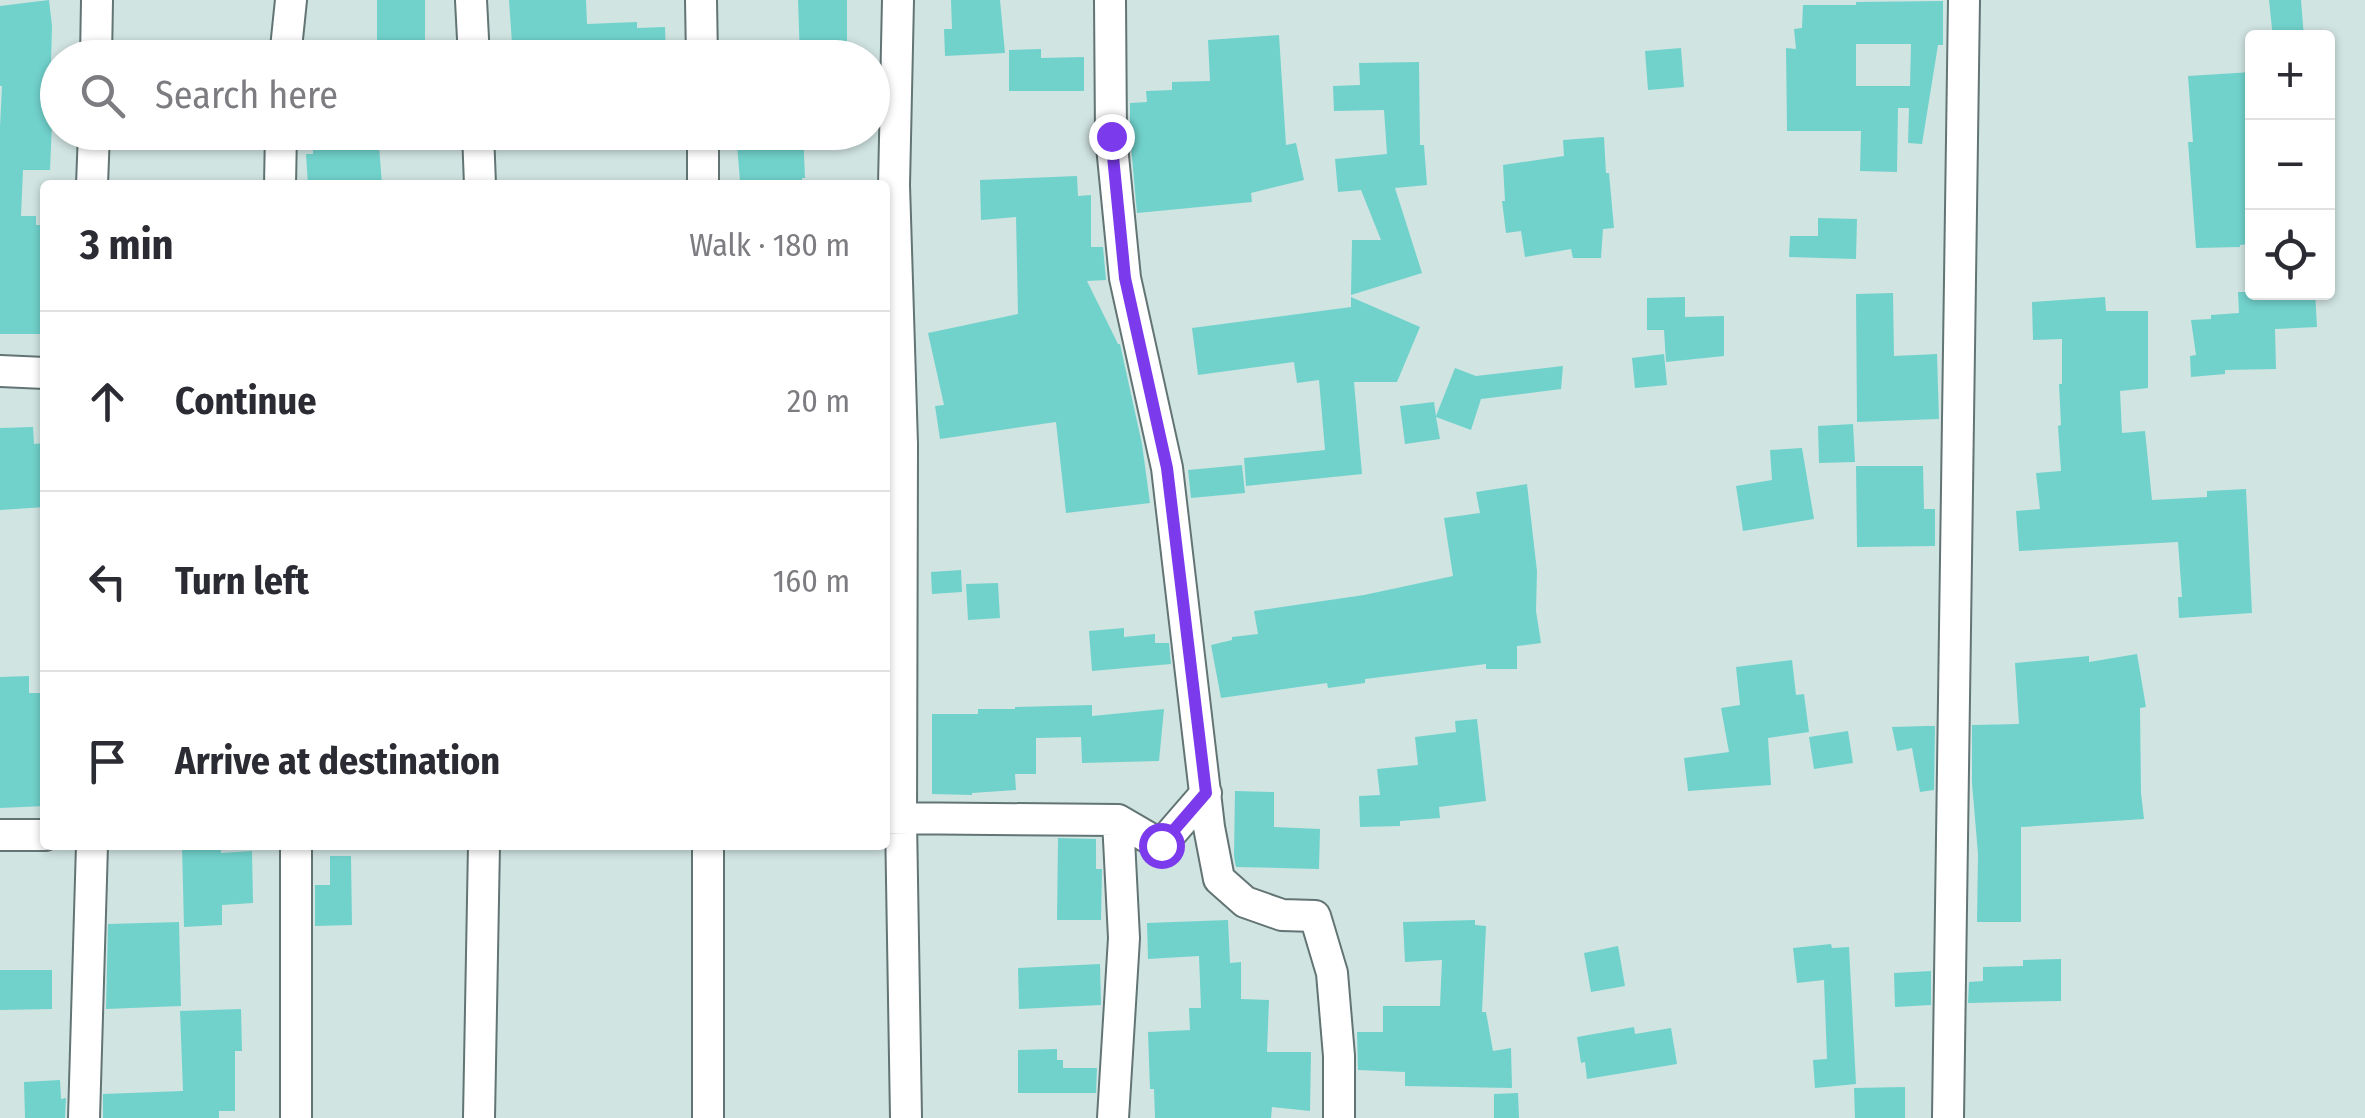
<!DOCTYPE html>
<meta charset="utf-8">
<style>
body{margin:0;font-family:"Fira Sans Condensed",sans-serif;background:#f2f2f3;color:#2b2b33}
.controls{position:absolute;right:30px;top:30px;display:grid;overflow:hidden;border-radius:10px;box-shadow:0 2px 8px #0004}
.controls button{width:90px;height:90px;display:grid;place-items:center;padding:0;border:0;border-bottom:2px solid #e1e1e2;background:#fff;color:#2b2b33;font:50px sans-serif}
.stop{position:absolute;width:30px;height:30px;margin:-22px;border:8px solid #7c3aed;border-radius:50%;background:#fff}
.stop.end{background:#7c3aed;border-color:#fff;box-shadow:0 2px 10px #0008}
.list{margin:0;padding:0;list-style:none}
h2{display:flex;justify-content:space-between;align-items:center;height:130px;margin:0;padding:0 40px;font-size:42px}
h2 small{font-size:32px;font-weight:400;color:#7c7c81}
.list li{display:grid;grid-template-columns:65px 1fr auto;gap:30px;align-items:center;box-sizing:border-box;height:180px;padding:0 40px;border-top:2px solid #e1e1e2}
.list b{display:block;font-size:38px;white-space:nowrap}
.list em{font-size:32px;font-style:normal;color:#7c7c81}
.icon{flex:none;width:55px;height:55px;fill:none;stroke:currentColor;stroke-width:2;stroke-linecap:round;stroke-linejoin:round}
.map{position:relative;flex:none;width:2365px;height:1118px;overflow:hidden}
.search{position:absolute;background:#fff;box-shadow:0 2px 8px #0004;left:40px;top:40px;width:850px;height:110px;display:flex;align-items:center;gap:25px;box-sizing:border-box;padding:0 35px;border-radius:55px;color:#7c7c81;font-size:38px}
.panel{position:absolute;background:#fff;box-shadow:0 2px 8px #0004;left:40px;top:180px;width:850px;height:670px;border-radius:10px}
.map>svg:first-child{display:block}
.building{fill:#71d2cc;fill-rule:evenodd}
.lines{fill:none;stroke-linecap:round;stroke-linejoin:round}
.minor-casing{stroke:#627473;stroke-width:34}
.minor{stroke:#fff;stroke-width:30}
.route{stroke:#7c3aed;stroke-width:12}
</style>
<div class="map">
<svg width="2365" height="1118" viewBox="0 0 2365 1118">
<rect width="100%" height="100%" fill="#d0e4e2"/>
<path class="building" d="M 49,0 L 52,26 L 50,99 L 53,99 L 50,170 L 23,170 L 21,216 L 36,216 L 36,225 L 45,225 L 45,334 L 0,334 L 0,127 L 2,86 L 0,86 L 0,6 Z
M 377,0 L 425,0 L 425,51 L 410,52 L 410,58 L 377,58 Z
M 509,0 L 586,0 L 587,24 L 637,22 L 637,28 L 665,27 L 666,58 L 513,58 Z
M 798,0 L 847,0 L 847,58 L 800,58 Z
M 951,0 L 1000,0 L 1005,53 L 945,56 L 944,29 L 952,29 Z
M 2269,0 L 2301,0 L 2304,38 L 2273,38 Z
M 1943,1 L 1943,45 L 1938,45 L 1922,144 L 1908,143 L 1909,108 L 1898,108 L 1897,172 L 1860,171 L 1861,131 L 1787,131 L 1786,48 L 1796,49 L 1794,29 L 1802,28 L 1803,5 L 1856,5 L 1856,2 ZM 1856,44 L 1911,44 L 1910,86 L 1856,86 Z
M 1279,35 L 1286,145 L 1296,143 L 1304,180 L 1251,193 L 1252,202 L 1137,213 L 1130,135 L 1130,103 L 1147,102 L 1146,91 L 1172,90 L 1172,82 L 1210,81 L 1208,40 Z
M 1681,48 L 1684,87 L 1648,90 L 1645,51 Z
M 1041,49 L 1041,58 L 1084,57 L 1084,91 L 1009,91 L 1009,50 Z
M 1419,62 L 1420,145 L 1424,145 L 1427,185 L 1395,188 L 1422,273 L 1351,295 L 1352,240 L 1381,240 L 1361,190 L 1338,192 L 1335,159 L 1387,154 L 1384,110 L 1334,111 L 1333,86 L 1360,85 L 1359,63 Z
M 2252,72 L 2252,244 L 2240,245 L 2240,247 L 2196,248 L 2188,142 L 2193,142 L 2188,76 Z
M 378,132 L 382,185 L 308,185 L 306,154 L 313,154 L 313,134 Z
M 736,132 L 803,132 L 805,178 L 802,178 L 802,185 L 767,185 L 767,180 L 740,181 Z
M 1604,137 L 1606,173 L 1609,173 L 1614,228 L 1603,229 L 1601,258 L 1573,258 L 1571,249 L 1525,257 L 1521,231 L 1506,233 L 1502,201 L 1505,201 L 1503,165 L 1564,156 L 1563,140 Z
M 1077,176 L 1078,196 L 1091,195 L 1091,247 L 1103,247 L 1106,280 L 1087,281 L 1118,344 L 1120,344 L 1142,444 L 1150,503 L 1066,513 L 1056,422 L 940,439 L 935,406 L 944,405 L 928,333 L 1018,314 L 1016,217 L 981,220 L 980,180 Z
M 1818,218 L 1857,219 L 1856,259 L 1789,257 L 1790,236 L 1818,236 Z
M 2238,292 L 2315,292 L 2317,327 L 2275,329 L 2276,369 L 2225,370 L 2225,374 L 2191,377 L 2190,356 L 2196,355 L 2191,320 L 2211,319 L 2211,315 L 2239,313 Z
M 1893,293 L 1894,356 L 1937,354 L 1939,419 L 1857,422 L 1856,294 Z
M 1351,297 L 1420,327 L 1397,382 L 1354,382 L 1362,474 L 1246,486 L 1244,458 L 1325,450 L 1319,380 L 1297,383 L 1294,362 L 1198,375 L 1192,328 L 1351,307 Z
M 1685,297 L 1685,317 L 1724,316 L 1724,356 L 1666,362 L 1664,330 L 1647,330 L 1647,298 Z
M 2105,297 L 2106,311 L 2148,311 L 2148,388 L 2120,391 L 2122,433 L 2145,431 L 2152,500 L 2207,497 L 2207,491 L 2246,489 L 2252,613 L 2179,618 L 2178,597 L 2182,597 L 2178,542 L 2019,551 L 2016,511 L 2040,509 L 2036,473 L 2061,471 L 2058,426 L 2061,425 L 2059,384 L 2062,384 L 2062,339 L 2033,340 L 2032,302 Z
M 1664,354 L 1667,385 L 1635,388 L 1632,358 Z
M 1563,366 L 1561,389 L 1481,399 L 1471,430 L 1436,417 L 1440,439 L 1405,444 L 1400,406 L 1434,402 L 1436,416 L 1455,368 L 1476,376 Z
M 1853,424 L 1855,462 L 1819,463 L 1818,426 Z
M 33,427 L 34,444 L 45,443 L 45,507 L 0,510 L 0,428 Z
M 1802,448 L 1814,519 L 1743,531 L 1736,486 L 1772,480 L 1770,450 Z
M 1242,465 L 1245,493 L 1191,498 L 1188,470 Z
M 1856,466 L 1923,466 L 1924,509 L 1935,509 L 1935,546 L 1857,547 Z
M 1527,484 L 1537,571 L 1536,611 L 1541,643 L 1517,646 L 1517,669 L 1486,669 L 1486,664 L 1365,679 L 1365,683 L 1328,688 L 1327,683 L 1221,698 L 1211,645 L 1232,640 L 1232,637 L 1258,634 L 1254,611 L 1364,595 L 1453,576 L 1444,518 L 1480,513 L 1476,492 Z
M 961,570 L 962,592 L 932,594 L 931,572 Z
M 998,583 L 1000,618 L 968,620 L 966,584 Z
M 1124,628 L 1124,637 L 1155,634 L 1155,643 L 1169,643 L 1171,664 L 1092,671 L 1089,631 Z
M 2137,654 L 2146,707 L 2140,708 L 2141,793 L 2144,819 L 2021,827 L 2021,922 L 1977,922 L 1978,854 L 1972,783 L 1972,725 L 2019,724 L 2015,663 L 2089,656 L 2089,662 Z
M 1792,660 L 1796,695 L 1804,694 L 1809,732 L 1768,738 L 1771,785 L 1688,791 L 1684,758 L 1729,752 L 1721,708 L 1740,705 L 1736,667 Z
M 29,676 L 29,693 L 45,693 L 45,806 L 0,808 L 0,677 Z
M 1092,705 L 1092,716 L 1164,709 L 1159,761 L 1082,763 L 1081,737 L 1036,738 L 1036,774 L 1015,774 L 1016,790 L 972,793 L 972,795 L 932,794 L 932,714 L 978,714 L 978,709 L 1015,709 L 1015,707 Z
M 1477,719 L 1486,801 L 1439,807 L 1440,818 L 1400,821 L 1400,826 L 1360,827 L 1359,796 L 1380,795 L 1377,769 L 1418,765 L 1415,737 L 1456,732 L 1455,721 Z
M 1926,726 L 1935,726 L 1934,790 L 1920,792 L 1912,748 L 1897,751 L 1892,727 Z
M 1848,731 L 1853,763 L 1814,769 L 1809,737 Z
M 1235,791 L 1274,792 L 1274,827 L 1320,829 L 1319,869 L 1236,867 L 1234,856 Z
M 1058,838 L 1096,839 L 1096,869 L 1102,869 L 1101,920 L 1057,920 Z
M 182,845 L 221,845 L 221,853 L 252,851 L 253,903 L 222,905 L 222,925 L 184,927 Z
M 330,856 L 351,856 L 352,925 L 315,926 L 315,885 L 330,885 Z
M 1228,920 L 1230,963 L 1241,962 L 1241,999 L 1269,1000 L 1267,1052 L 1311,1052 L 1310,1111 L 1272,1107 L 1271,1118 L 1155,1118 L 1154,1089 L 1150,1089 L 1148,1032 L 1190,1030 L 1189,1008 L 1201,1008 L 1199,956 L 1148,959 L 1147,923 Z
M 1475,920 L 1475,925 L 1486,926 L 1482,1012 L 1486,1012 L 1493,1051 L 1511,1048 L 1512,1088 L 1405,1086 L 1405,1072 L 1358,1070 L 1357,1032 L 1383,1032 L 1383,1006 L 1440,1006 L 1442,960 L 1405,962 L 1403,922 Z
M 179,922 L 181,1006 L 106,1009 L 108,924 Z
M 1831,944 L 1832,948 L 1849,947 L 1856,1084 L 1815,1088 L 1813,1060 L 1827,1059 L 1824,980 L 1797,983 L 1793,948 Z
M 1618,946 L 1625,986 L 1591,992 L 1584,953 Z
M 2061,959 L 2061,1001 L 1968,1003 L 1969,982 L 1983,981 L 1983,967 L 2023,966 L 2023,960 Z
M 1100,964 L 1101,1005 L 1019,1009 L 1018,968 Z
M 0,970 L 52,970 L 52,1009 L 0,1010 Z
M 1931,971 L 1931,1005 L 1895,1007 L 1894,973 Z
M 241,1009 L 242,1051 L 235,1051 L 235,1111 L 219,1111 L 219,1118 L 103,1118 L 103,1094 L 183,1091 L 180,1011 Z
M 1634,1027 L 1635,1034 L 1671,1028 L 1677,1064 L 1587,1079 L 1585,1062 L 1581,1063 L 1577,1037 Z
M 1057,1049 L 1057,1060 L 1063,1060 L 1063,1068 L 1097,1068 L 1096,1093 L 1018,1093 L 1018,1050 Z
M 60,1080 L 61,1099 L 66,1098 L 65,1118 L 25,1118 L 24,1082 Z
M 1905,1087 L 1905,1118 L 1855,1118 L 1854,1088 Z
M 1518,1093 L 1519,1118 L 1494,1118 L 1494,1094 Z"/>
<g class="lines">
<g class="minor-casing">
<path id="minor" d="M 471,0 L 474,58
M 701,0 L 702,58
M 898,0 L 894,185 L 902,444 L 901,820 L 906,1118
M 1110,0 L 1111,136 L 1125,278 L 1167,468 L 1209,827 L 1219,879 L 1245,902 L 1282,915 L 1315,916 L 1332,973 L 1339,1056 L 1339,1118
M 96,58 L 97,0
M 285,58 L 291,0
M 478,132 L 480,185
M 703,132 L 703,185
M 92,185 L 94,132
M 280,185 L 281,132
M 0,371 L 45,373
M 885,818 L 1118,820
M 0,835 L 45,835
M 296,845 L 296,1118
M 84,1118 L 92,845
M 479,1118 L 484,845
M 708,1118 L 708,845
M 1113,1118 L 1124,938 L 1118,820 L 1161,845 L 1206,793
M 1948,1118 L 1964,0"/>
</g>
<use href="#minor" class="minor"/>
</g>
<g class="lines">
<path class="route" d="M 1111,136 L 1125,278 L 1167,468 L 1206,793 L 1161,845"/>
</g>
</svg>
<div class="controls">
<button>+</button>
<button>−</button>
<button><svg class="icon" aria-label="locate" viewBox="0 0 24 24"><circle cx="12" cy="12" r="6"/><path d="M12 2v4M12 18v4M2 12h4M18 12h4"/></svg></button>
</div>
<div class="stop" style="left:1161px;top:845px"></div>
<div class="stop end" style="left:1111px;top:136px"></div>
<div class="search"><svg class="icon" aria-label="search" viewBox="0 0 24 24"><circle cx="10" cy="10" r="6"/><path d="M15 15l6 6"/></svg>Search here</div>
<section class="panel">
<h2>3 min<small>Walk · 180 m</small></h2>
<ul class="list">
<li><svg class="icon" aria-label="ahead" viewBox="0 0 24 24"><path d="M12 20V5M6 11l6-6 6 6"/></svg><div><b>Continue</b></div><em>20 m</em></li>
<li><svg class="icon" aria-label="left" viewBox="0 0 24 24"><path d="M17 20v-9H6M10 6l-5 5 5 5"/></svg><div><b>Turn left</b></div><em>160 m</em></li>
<li><svg class="icon" aria-label="arrive" viewBox="0 0 24 24"><path d="M6 21V4h12l-3 4 3 4H6"/></svg><div><b>Arrive at destination</b></div></li>
</ul>
</section>
</div>
